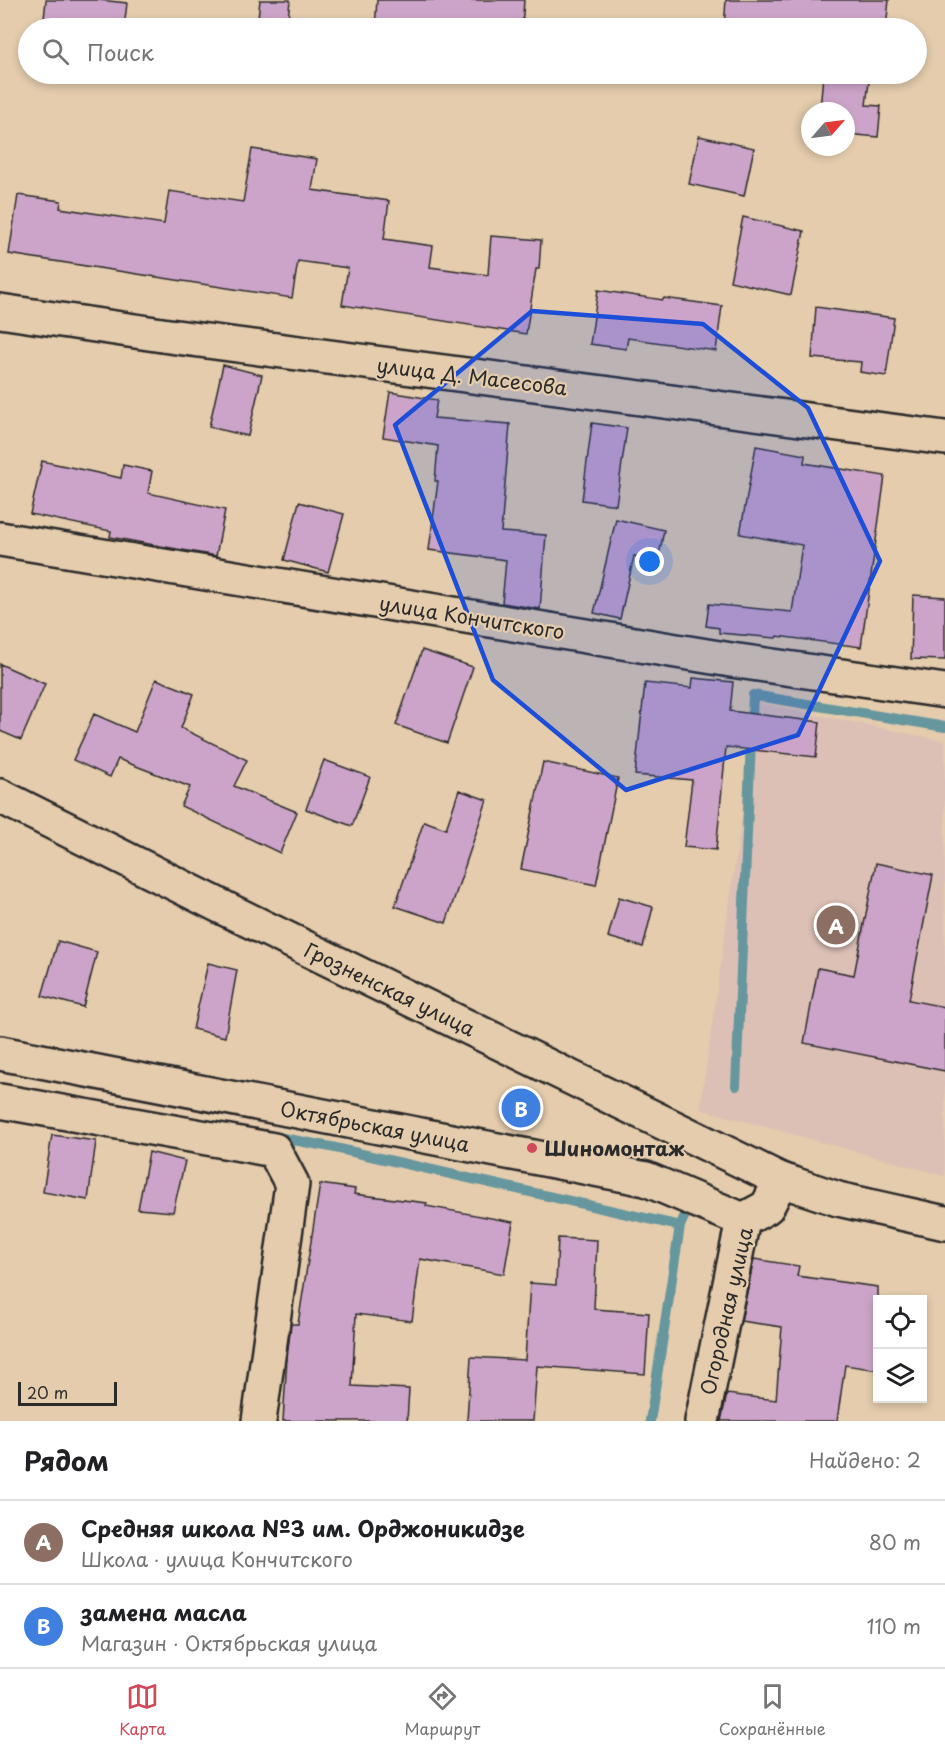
<!DOCTYPE html>
<html lang="ru">
<meta charset="utf-8">
<style>
body{margin:0;font-family:"Playpen Sans",sans-serif;background:#f2f2f2;color:#202124}
.controls{position:absolute;right:18px;bottom:18px;display:grid;overflow:hidden;border-radius:0px;box-shadow:0 3px 9px #0003}
.controls button{width:54px;height:54px;display:grid;place-items:center;padding:0;border:0;border-bottom:2px solid #e0e0e0;background:#fff;color:#202124;font:30px sans-serif}
.compass{position:absolute;left:801px;top:102px;width:54px;height:54px;border-radius:50%;background:#fff;box-shadow:0 3px 9px #0003;rotate:62deg}
.scale{position:absolute;left:18px;bottom:15px;width:99px;box-sizing:border-box;padding-left:6px;border:3px solid #2b2b2b;border-top:0;font-size:16px;line-height:21px;white-space:nowrap;color:#2b2b2b;-webkit-text-stroke:4px #e4ccad;paint-order:stroke}
.you{position:absolute;left:650px;top:562px;width:21px;height:21px;margin:-15px;border:4px solid #fff;border-radius:50%;background:#1a73e8;box-shadow:0 0 0 9px #1a73e833}
.badge{display:grid;place-items:center;width:39px;height:39px;border-radius:50%;background:#d1495b;color:#fff;font-size:20px;font-weight:700}
.pin{position:absolute;translate:-50% -50%;border:3px solid #fff;box-shadow:0 2px 6px #0006}
.list{margin:0;padding:0;list-style:none}
h2{display:flex;justify-content:space-between;align-items:center;height:78px;margin:0;padding:0 24px;font-size:26px}
h2 small{font-size:20px;font-weight:400;color:#757577}
.list li{display:grid;grid-template-columns:39px 1fr auto;gap:18px;align-items:center;box-sizing:border-box;height:84px;padding:0 24px;border-top:2px solid #e0e0e0}
.list b{display:block;font-size:22px;white-space:nowrap}
.list p{margin:0;font-size:20px;white-space:nowrap;color:#757577}
.list em{font-size:20px;font-style:normal;color:#757577}
.icon{flex:none;width:33px;height:33px;fill:none;stroke:currentColor;stroke-width:2;stroke-linecap:round;stroke-linejoin:round}
.map{position:relative;flex:none;width:945px;height:1421px;overflow:hidden}
.search{position:absolute;background:#fff;box-shadow:0 3px 9px #0003;left:18px;right:18px;top:18px;height:66px;display:flex;align-items:center;gap:15px;box-sizing:border-box;padding:0 21px;border-radius:33px;color:#757577;font-size:22px}
.sheet{height:246px;background:#fff}
nav{display:flex;justify-content:space-around;align-items:center;box-sizing:border-box;height:84px;border-top:2px solid #e0e0e0;background:#fff;font-size:16px;color:#757577}
nav a{display:grid;justify-items:center;gap:3px}
nav .on{color:#d1495b}
.map>svg:first-child{display:block}
.built{fill:#ddc0b5}
.lines{fill:none;stroke-linecap:round;stroke-linejoin:round}
.stream{stroke:#66969e;stroke-width:10}
.building{fill:#cda4c9;stroke:#2b2b2b;stroke-width:1.5}
.minor-casing{stroke:#2b2b2b;stroke-width:38}
.major-casing{stroke:#2b2b2b;stroke-width:38}
.minor{stroke:#e4ccad;stroke-width:33}
.major{stroke:#e4ccad;stroke-width:33}
.marked{fill:#1d4ed8;fill-opacity:0.2;stroke:#1d4ed8;stroke-width:4.5;stroke-linejoin:round}
.poi-dot{fill:#d1495b;stroke:#e4ccad;stroke-width:2}
.labels{text-anchor:middle;dominant-baseline:central;stroke-width:4.5;stroke-linejoin:round;paint-order:stroke}
.street-label{font-size:20px;fill:#2b2b2b;stroke:#e4ccad}
.poi-label{font-size:20px;font-weight:bold;fill:#2b2b2b;stroke:#e4ccad;text-anchor:start}
</style>
<div class="map">
<svg width="945" height="1421" viewBox="0 0 945 1421">
<rect width="100%" height="100%" fill="#e4ccad"/>
<filter id="ink" filterUnits="userSpaceOnUse"><feTurbulence type="fractalNoise" baseFrequency=".0167" numOctaves="2"/><feDisplacementMap in="SourceGraphic" scale="12" xChannelSelector="R" yChannelSelector="G"/><feConvolveMatrix kernelMatrix="1 2 1 2 8 2 1 2 1" color-interpolation-filters="sRGB"/></filter>
<g filter="url(#ink)">
<path class="built" d="M 758,703 L 945,741 L 945,1176 L 700,1109 Z"/>
<g class="lines">
<path class="stream" d="M 736,1086 L 753,695 L 945,727
M 272,1136 L 331,1147 L 680,1226
M 650,1421 L 680,1226 L 686,1213"/>
</g>
<path class="building" d="M 46,0 L 99,0 L 127,3 L 124,28 L 43,28 Z
M 260,0 L 290,0 L 287,28 L 257,28 Z
M 377,0 L 524,0 L 522,28 L 375,28 Z
M 726,0 L 889,0 L 886,28 L 724,28 Z
M 823,74 L 870,74 L 866,105 L 881,106 L 878,137 L 846,134 L 846,111 L 820,111 Z
M 699,136 L 754,148 L 744,196 L 689,184 Z
M 252,149 L 317,159 L 312,190 L 389,201 L 384,239 L 433,246 L 430,267 L 488,275 L 491,236 L 541,240 L 539,269 L 536,269 L 526,334 L 342,305 L 348,268 L 298,261 L 292,298 L 9,254 L 18,195 L 61,201 L 60,208 L 164,224 L 169,191 L 243,202 Z
M 743,217 L 804,231 L 791,295 L 730,281 Z
M 598,290 L 663,300 L 664,298 L 722,306 L 716,351 L 628,338 L 626,349 L 590,344 Z
M 816,307 L 894,318 L 886,376 L 860,372 L 861,362 L 812,358 Z
M 223,365 L 262,375 L 248,436 L 209,427 Z
M 390,392 L 437,400 L 434,418 L 510,424 L 501,532 L 546,535 L 540,609 L 502,603 L 506,560 L 429,550 L 438,481 L 435,481 L 438,446 L 383,437 Z
M 592,423 L 627,428 L 616,505 L 582,500 Z
M 756,446 L 805,455 L 804,463 L 885,476 L 861,647 L 777,636 L 776,638 L 719,633 L 719,628 L 706,626 L 709,604 L 792,612 L 802,545 L 740,534 Z
M 42,461 L 121,478 L 123,465 L 152,471 L 148,493 L 225,510 L 216,556 L 110,537 L 111,531 L 30,514 Z
M 299,502 L 344,514 L 328,572 L 284,560 Z
M 616,519 L 664,530 L 658,561 L 634,556 L 620,619 L 594,613 Z
M 913,595 L 945,597 L 945,660 L 911,659 Z
M 422,650 L 473,667 L 447,743 L 396,725 Z
M 0,664 L 45,684 L 21,740 L 0,731 Z
M 693,678 L 733,682 L 730,711 L 820,722 L 816,757 L 726,747 L 716,850 L 684,847 L 692,780 L 635,775 L 645,683 L 692,688 Z
M 156,679 L 194,694 L 181,728 L 247,760 L 234,786 L 297,812 L 280,853 L 181,806 L 190,787 L 118,759 L 110,777 L 73,760 L 94,714 L 135,732 Z
M 324,760 L 370,777 L 352,826 L 306,809 Z
M 543,762 L 618,778 L 596,885 L 521,869 Z
M 459,790 L 487,800 L 446,923 L 395,906 L 424,821 L 446,829 Z
M 876,863 L 933,875 L 909,1000 L 945,1007 L 945,1071 L 804,1043 L 818,968 L 854,975 Z
M 619,897 L 653,907 L 643,947 L 608,937 Z
M 58,941 L 97,952 L 83,1007 L 42,996 Z
M 208,963 L 237,970 L 225,1037 L 193,1029 Z
M 52,1135 L 96,1141 L 88,1200 L 43,1192 Z
M 149,1152 L 185,1161 L 173,1212 L 138,1209 Z
M 320,1184 L 355,1189 L 354,1194 L 427,1203 L 426,1206 L 513,1222 L 504,1274 L 420,1259 L 412,1321 L 356,1314 L 352,1386 L 409,1389 L 407,1421 L 283,1421 L 287,1358 L 291,1324 L 298,1324 Z
M 558,1238 L 597,1240 L 594,1309 L 649,1313 L 645,1374 L 537,1366 L 533,1421 L 467,1421 L 471,1357 L 525,1360 L 530,1283 L 556,1285 Z
M 754,1259 L 799,1266 L 797,1276 L 878,1287 L 878,1370 L 845,1365 L 837,1421 L 721,1421 L 727,1394 L 776,1400 L 782,1327 L 741,1321 Z"/>
<g class="lines">
<g class="minor-casing">
<path id="minor" d="M 0,311 L 169,336 L 945,438
M 0,539 L 731,660 L 945,691
M 0,1053 L 646,1179 L 743,1220
M 0,1101 L 274,1150 L 292,1184 L 259,1421
M 702,1421 L 743,1220 L 767,1207 L 781,1180"/>
</g>
<g class="major-casing">
<path id="major" d="M 0,796 L 232,912 L 781,1180 L 838,1199 L 945,1223"/>
</g>
<use href="#minor" class="minor"/>
<use href="#major" class="major"/>
</g>
</g>
<path class="marked" d="M 532,311 L 703,324 L 808,408 L 880,561 L 798,735 L 626,790 L 493,680 L 395,425 Z"/>
<circle class="poi-dot" cx="532" cy="1148" r="6"/>
<g class="labels">
<g class="street-label">
<text transform="translate(472 376) rotate(7)">улица Д. Масесова</text>
<text transform="translate(472 617) rotate(9)">улица Кончитского</text>
<text transform="translate(390 989) rotate(26)">Грозненская улица</text>
<text transform="translate(375 1126) rotate(11)">Октябрьская улица</text>
<text transform="translate(726 1311) rotate(-77)">Огородная улица</text>
</g>
<g class="poi-label">
<text x="544" y="1148">Шиномонтаж</text>
</g>
</g>
</svg>
<div class="controls">
<button><svg class="icon" aria-label="locate" viewBox="0 0 24 24"><circle cx="12" cy="12" r="6"/><path d="M12 2v4M12 18v4M2 12h4M18 12h4"/></svg></button>
<button><svg class="icon" aria-label="layers" viewBox="0 0 24 24"><path d="M12 4l9 5-9 5-9-5zM3 14l9 5 9-5"/></svg></button>
</div>
<svg class="compass" viewBox="-18 -18 36 36"><path d="M0-13l5 13h-10z" fill="#e53935"/><path d="M0 13l5-13h-10z" fill="#757577"/></svg>
<div class="scale">20 m</div>
<div class="you"></div>
<div class="pin badge" style="left:836px;top:925px;background:#8d6e63">A</div>
<div class="pin badge" style="left:521px;top:1108px;background:#3f7fe0">B</div>
<div class="search"><svg class="icon" aria-label="search" viewBox="0 0 24 24"><circle cx="10" cy="10" r="6"/><path d="M15 15l6 6"/></svg>Поиск</div>
</div>
<section class="sheet">
<h2>Рядом<small>Найдено: 2</small></h2>
<ul class="list">
<li><span class="badge" style="background:#8d6e63">A</span><div><b>Средняя школа №3 им. Орджоникидзе</b><p>Школа · улица Кончитского</p></div><em>80 m</em></li>
<li><span class="badge" style="background:#3f7fe0">B</span><div><b>замена масла</b><p>Магазин · Октябрьская улица</p></div><em>110 m</em></li>
</ul>
</section>
<nav>
<a class="on"><svg class="icon" aria-label="map" viewBox="0 0 24 24"><path d="M3 6l6-2 6 2 6-2v14l-6 2-6-2-6 2zM9 4v14M15 6v14"/></svg>Карта</a>
<a><svg class="icon" aria-label="directions" viewBox="0 0 24 24"><path d="M12 3l9 9-9 9-9-9zM9 14v-3h6M13 9l2 2-2 2"/></svg>Маршрут</a>
<a><svg class="icon" aria-label="saved" viewBox="0 0 24 24"><path d="M7 4h10v16l-5-4-5 4z"/></svg>Сохранённые</a>
</nav>
